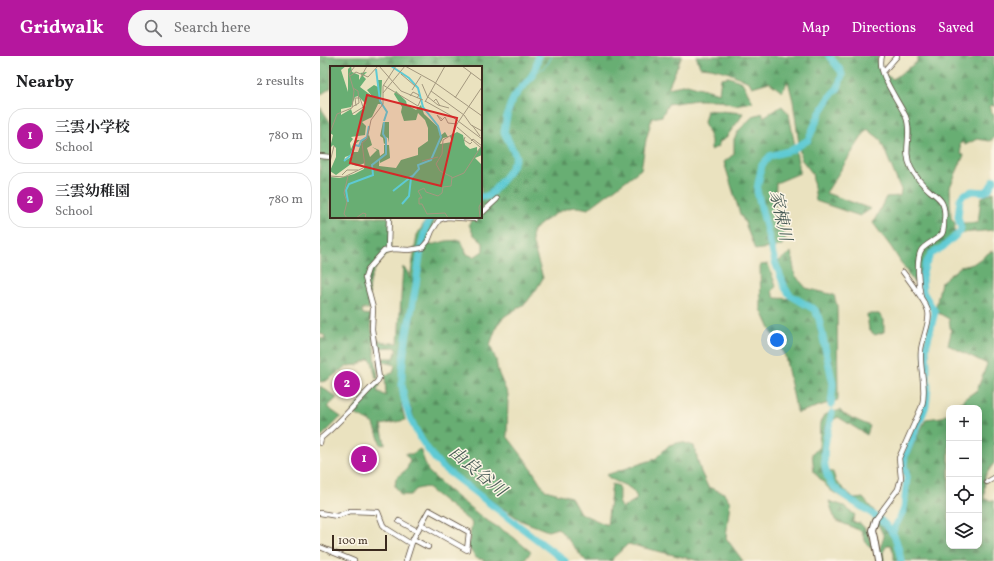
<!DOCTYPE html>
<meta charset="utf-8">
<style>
body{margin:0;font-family:Vollkorn,"Noto Serif JP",serif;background:#f6f6f6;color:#202124}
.controls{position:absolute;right:12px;bottom:12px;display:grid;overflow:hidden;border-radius:8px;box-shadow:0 2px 10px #0003}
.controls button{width:36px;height:36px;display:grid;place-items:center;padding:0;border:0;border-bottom:1px solid #e0e0e0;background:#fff;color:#202124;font:20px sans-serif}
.scale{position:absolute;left:12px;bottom:10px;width:55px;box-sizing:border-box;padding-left:4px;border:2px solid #3b2a1e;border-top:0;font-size:11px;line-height:14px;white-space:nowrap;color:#3b2a1e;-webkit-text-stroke:3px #fcf5e5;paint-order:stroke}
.you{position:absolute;left:457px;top:284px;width:14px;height:14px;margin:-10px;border:3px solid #fff;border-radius:50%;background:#1a73e8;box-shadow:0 0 0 6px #1a73e833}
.badge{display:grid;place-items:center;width:26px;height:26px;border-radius:50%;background:#b5179e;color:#fff;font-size:13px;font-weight:700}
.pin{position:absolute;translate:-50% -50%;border:2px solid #fff;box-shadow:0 1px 4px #0006}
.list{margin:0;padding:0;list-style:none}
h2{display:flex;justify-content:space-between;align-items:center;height:52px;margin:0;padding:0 16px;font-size:17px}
h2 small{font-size:13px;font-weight:400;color:#757577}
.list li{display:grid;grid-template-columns:26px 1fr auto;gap:12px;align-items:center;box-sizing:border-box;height:56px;margin:0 8px 8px;padding:0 8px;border:1px solid #e0e0e0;border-radius:16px}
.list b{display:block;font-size:15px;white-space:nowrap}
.list p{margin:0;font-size:13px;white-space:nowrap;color:#757577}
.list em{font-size:13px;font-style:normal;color:#757577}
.icon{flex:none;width:22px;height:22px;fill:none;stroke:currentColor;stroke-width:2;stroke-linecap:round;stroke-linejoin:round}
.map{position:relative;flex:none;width:674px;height:505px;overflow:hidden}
header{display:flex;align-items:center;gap:24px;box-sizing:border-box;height:56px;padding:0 20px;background:#b5179e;color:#fff}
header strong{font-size:19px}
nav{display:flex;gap:22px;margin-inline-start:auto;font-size:14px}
.search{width:280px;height:36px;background:#f6f6f6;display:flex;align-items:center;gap:10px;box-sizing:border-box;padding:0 14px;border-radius:22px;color:#757577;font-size:15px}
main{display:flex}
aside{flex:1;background:#fff}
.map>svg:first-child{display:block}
.forest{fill:url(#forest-firs);stroke:#526c48}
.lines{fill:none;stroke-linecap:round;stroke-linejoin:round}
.stream{stroke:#5ecad4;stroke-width:1}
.river{stroke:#5ecad4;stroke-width:7}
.street-casing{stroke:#554636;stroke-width:6}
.secondary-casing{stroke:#554636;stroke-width:8}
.street{stroke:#fff;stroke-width:4.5}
.secondary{stroke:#fff;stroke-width:6}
.labels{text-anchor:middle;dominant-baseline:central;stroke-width:3;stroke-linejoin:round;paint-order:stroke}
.water-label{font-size:17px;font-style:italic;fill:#465a55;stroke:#fcf5e5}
.inset-river{fill:none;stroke:#5ecad4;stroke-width:2}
.inset-road{fill:none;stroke:#a4987f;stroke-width:1}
.view{fill:#d62828;fill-opacity:0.15;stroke:#d62828;stroke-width:2}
.inset-edge{fill:none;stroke:#3b2a1e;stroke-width:2}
</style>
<header>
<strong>Gridwalk</strong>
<div class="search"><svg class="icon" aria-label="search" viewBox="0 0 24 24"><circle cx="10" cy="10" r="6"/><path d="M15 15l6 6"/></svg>Search here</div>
<nav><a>Map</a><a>Directions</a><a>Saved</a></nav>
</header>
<main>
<aside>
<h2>Nearby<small>2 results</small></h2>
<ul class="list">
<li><span class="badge">1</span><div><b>三雲小学校</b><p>School</p></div><em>780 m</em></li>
<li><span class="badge">2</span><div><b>三雲幼稚園</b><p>School</p></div><em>780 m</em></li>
</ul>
</aside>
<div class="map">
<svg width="674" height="505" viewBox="0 0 674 505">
<defs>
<pattern id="forest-firs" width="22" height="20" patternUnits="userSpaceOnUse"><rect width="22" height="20" fill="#68ae73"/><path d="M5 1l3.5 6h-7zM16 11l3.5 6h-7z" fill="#578e5e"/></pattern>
</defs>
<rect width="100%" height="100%" fill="#fcf5e5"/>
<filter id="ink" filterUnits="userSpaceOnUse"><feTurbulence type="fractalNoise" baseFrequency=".025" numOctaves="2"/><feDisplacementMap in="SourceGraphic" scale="8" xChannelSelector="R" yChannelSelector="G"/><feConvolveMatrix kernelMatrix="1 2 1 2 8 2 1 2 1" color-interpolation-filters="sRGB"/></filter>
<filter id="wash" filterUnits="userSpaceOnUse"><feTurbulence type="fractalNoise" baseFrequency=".012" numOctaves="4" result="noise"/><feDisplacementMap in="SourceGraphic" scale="16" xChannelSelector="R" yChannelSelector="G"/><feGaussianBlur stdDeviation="0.9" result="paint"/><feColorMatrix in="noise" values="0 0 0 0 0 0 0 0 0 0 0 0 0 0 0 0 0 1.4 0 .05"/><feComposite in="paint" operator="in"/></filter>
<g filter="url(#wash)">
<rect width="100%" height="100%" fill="#eae2bf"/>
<path class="forest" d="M 0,0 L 362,0 L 348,32 L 367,28 L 399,37 L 401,22 L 409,21 L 422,26 L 433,46 L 414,49 L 397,44 L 376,44 L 348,48 L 342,60 L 332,62 L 326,84 L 321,113 L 268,153 C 264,152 259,151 255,151 C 240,152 225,165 213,174 L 212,185 L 223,222 L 216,234 L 206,247 L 185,260 L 177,269 L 170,289 L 176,304 L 178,316 L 188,339 L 187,380 L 207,406 L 225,434 L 251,441 L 260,457 L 287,469 L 292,428 L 299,430 L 299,448 L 302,452 L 317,443 C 313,427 296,429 286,419 L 335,403 L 349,389 L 362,386 L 374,390 L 381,416 L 388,431 L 404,437 L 410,446 L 406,482 L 423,505 L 379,505 L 308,488 L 293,502 L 292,505 L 266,505 L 238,472 L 228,475 L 202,465 L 164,440 L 114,401 L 97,373 L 90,350 L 81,348 L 85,364 L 61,369 L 65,388 L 61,389 L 54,368 L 31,356 L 58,327 L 60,330 L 56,334 L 66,340 L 65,319 L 73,317 L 75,309 L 63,306 L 64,302 L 74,302 L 77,293 L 75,291 L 57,292 L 53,266 L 57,284 L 67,287 L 78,287 L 83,211 L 87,215 L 90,223 L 97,179 L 108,161 L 116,161 L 106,189 L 115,188 L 126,185 L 141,184 L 147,198 L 154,201 L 163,195 L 163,187 L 153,178 L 149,168 L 155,161 L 161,161 L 161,11 L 11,11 L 11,32 L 0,39 Z
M 376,0 L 559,0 L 557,4 L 560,16 L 573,23 L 597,6 L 597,2 L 599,0 L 646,0 L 650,4 L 657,0 L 674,0 L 674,51 L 672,49 L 669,51 L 674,60 L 674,82 L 670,85 L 657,83 L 645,89 L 643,86 L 640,88 L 641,98 L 644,99 L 630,131 L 631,162 L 635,167 L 634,182 L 605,204 L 594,227 L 571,191 L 553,167 L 566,141 L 580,140 L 581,134 L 560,83 L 547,73 L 506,137 L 551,153 L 540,160 L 496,145 L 492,117 L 481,103 L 473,45 L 468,25 L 462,36 L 449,26 L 432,31 L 429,26 L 407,16 L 391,12 L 380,11 Z
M 462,50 L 469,58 L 480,117 L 456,127 L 455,150 L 466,183 L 461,190 L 435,194 L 425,167 L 420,158 L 404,106 L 414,98 L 414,83 L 419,74 L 433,60 L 443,57 L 443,61 Z
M 0,51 L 11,67 L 11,161 L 72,161 L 70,195 C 49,215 49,225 49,253 L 42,253 L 43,258 L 50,259 L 58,323 L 56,322 L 52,305 L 49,303 L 38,309 L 27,310 L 6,325 L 0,326 L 0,282 L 4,283 L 5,280 L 0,277 Z
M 387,54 L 423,57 L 420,63 L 404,84 L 398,86 L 399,90 L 391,94 L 391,84 L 384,66 Z
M 673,136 L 674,174 L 642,177 L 643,167 L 658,167 L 661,142 Z
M 674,195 L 674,407 L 665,420 L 664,443 L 674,445 L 674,505 L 574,505 L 574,498 L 571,489 L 567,489 L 563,496 L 564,505 L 560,505 L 558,497 L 564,481 L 559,470 L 555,467 L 558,466 L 569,478 L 572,477 L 573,468 L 582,464 L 585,453 L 586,404 L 606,363 L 622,361 L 629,357 L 629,490 L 659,490 L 659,352 L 635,352 L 644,343 L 657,334 L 667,308 L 628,289 L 631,277 L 629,263 L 615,255 L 621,226 L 640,211 L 653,208 L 670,196 Z
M 471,196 L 475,219 L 486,232 L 514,239 L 517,250 L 518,344 L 477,357 L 465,300 L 450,273 L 441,253 L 440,209 L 448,208 L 456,230 L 452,236 L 455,242 L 475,243 L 464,226 L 455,208 Z
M 547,258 L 559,258 L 564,264 L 564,276 L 555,279 L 549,274 Z
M 0,330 L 17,342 L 7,351 L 21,361 L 0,382 Z
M 520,354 L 523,358 L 550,370 L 547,379 L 518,361 L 505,369 L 502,415 L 513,416 L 516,426 L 535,443 L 543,442 L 555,456 L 551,460 L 510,434 L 494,416 L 492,397 L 499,392 L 500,367 L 504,359 Z
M 100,393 L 108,415 L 128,434 L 163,462 L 192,480 L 211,496 L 203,505 L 163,505 L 164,504 L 156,502 L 148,491 L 152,467 L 106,431 L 97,433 L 90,439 L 81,439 L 75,430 L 76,422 L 87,413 L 90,404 L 85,398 L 92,398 Z
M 509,445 L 524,450 L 535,459 L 532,466 L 540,467 L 548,476 L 552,493 L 547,489 L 541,475 L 515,464 Z"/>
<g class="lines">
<path class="stream" d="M 215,16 C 224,13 228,9 232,0"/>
<path class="river" d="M 509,0 L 521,15 L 522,19 L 518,32 L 512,38 L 500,57 L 488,84 L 472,94 L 450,100 L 442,109 L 438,128 L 437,135 L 455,206 L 465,232 L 470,239 L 495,254 L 499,263 L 513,328 L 511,349
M 161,141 L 169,140 C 179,128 192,115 196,100 L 184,76 C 186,65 187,53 193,43 C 204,25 215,25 218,0
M 111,161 C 101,177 99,210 96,229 C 91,260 81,297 82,328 C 84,359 102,389 122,411 L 245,505
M 512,357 C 508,375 501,397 506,415 C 507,420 510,427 514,431 C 531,448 557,456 572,476 C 578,485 579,495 581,505
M 572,477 L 584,453 L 587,421 L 584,409 L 585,400 L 606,350 L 607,343 L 608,332 L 606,292 L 615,256 L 603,236 L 602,221 L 605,210 L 611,198 L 623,191 L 640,176 L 641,172 L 638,161 L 640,143 L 643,139 L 652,135 L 665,136 L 669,133 L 674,124"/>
</g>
</g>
<g filter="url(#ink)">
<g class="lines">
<g class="street-casing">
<path id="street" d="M 562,0 C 556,17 579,45 586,61 C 593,79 582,94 591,112 C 595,120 603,129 610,135 C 614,138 618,141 621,145 C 625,151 625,159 624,166 C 624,170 624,174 622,178 C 616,184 608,187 602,193 C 595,202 599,231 601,242
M 563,16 L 577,0
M 0,100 L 11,101
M 161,158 L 177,143
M 68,193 L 69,161
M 0,387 L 1,382 C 22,365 38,344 57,326 L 59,322 L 52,273 L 53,252 L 45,222 L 48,213 L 64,195 L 73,193 L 89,194 L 102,192 L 108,185 L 112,175 L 119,164 L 127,161 L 155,163 L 157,161
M 667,426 L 674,422
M 0,457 L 17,460 L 30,455 L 58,456 L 63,469 L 67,473 L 91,488
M 555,464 L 578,433 L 581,422 L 579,402 L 602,350 C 607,329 599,313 601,294 C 602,283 611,265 608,255 C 606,247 589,224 583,216
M 79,465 L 97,475
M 93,483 L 108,491
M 0,491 L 34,505
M 86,505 L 93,483 L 109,454 L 149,476 L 147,494 L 101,468"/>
</g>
<g class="secondary-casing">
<path id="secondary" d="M 555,464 L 552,474 L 554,482 L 558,505"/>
</g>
<use href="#street" class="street"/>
<use href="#secondary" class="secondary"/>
</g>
</g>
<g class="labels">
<g class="water-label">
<text transform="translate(460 160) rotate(78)">家棟川</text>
<text transform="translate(157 416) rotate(40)">由良谷川</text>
</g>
</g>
<g transform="translate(10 10)">
<rect width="152" height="152" fill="#eae2bf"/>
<path d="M 0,0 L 16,0 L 11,4 L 18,26 L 18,3 L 21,0 L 22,6 L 29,9 L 29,14 L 32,9 L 30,7 L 37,6 L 33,10 L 36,13 L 30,21 L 42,30 L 37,24 L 44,19 L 48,21 L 47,14 L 52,14 L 51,38 L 48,38 L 42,51 L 32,56 L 36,60 L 35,69 L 21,71 L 23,73 L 20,77 L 21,83 L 25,74 L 30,74 L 24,79 L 21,89 L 15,91 L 14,95 L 23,90 L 23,86 L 28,86 L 32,74 L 39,69 L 42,79 L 37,82 L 40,91 L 47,84 L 42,81 L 49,84 L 50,90 L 54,87 L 54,79 L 59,79 L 60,92 L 50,97 L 50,91 L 49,100 L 66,102 L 71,94 L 88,89 L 88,82 L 98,75 L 98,62 L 95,54 L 88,47 L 86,54 L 74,55 L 71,46 L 72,41 L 64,28 L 66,25 L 76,35 L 77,39 L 86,44 L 91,39 L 94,48 L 109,62 L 110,70 L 115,66 L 118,71 L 113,72 L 110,78 L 122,76 L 120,70 L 127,66 L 133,69 L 135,79 L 140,83 L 147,81 L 147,85 L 152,80 L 152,89 L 145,92 L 152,99 L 152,152 L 0,152 L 0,111 L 10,112 L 24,108 L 34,103 L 35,97 L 27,100 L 21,98 L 6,109 L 0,105 L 6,91 L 6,82 L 3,79 L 0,82 L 3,69 L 0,67 ZM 28,30 L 36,38 L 35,41 L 25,49 L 23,49 L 21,43 L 11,49 L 11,43 L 21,41 L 25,31 ZM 53,56 L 59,56 L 59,77 L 58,72 L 55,71 L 57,76 L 54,78 L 53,72 L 50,70 Z" fill="#68ae73" fill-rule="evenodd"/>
<path class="inset-river" d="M 61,0 L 79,12 L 88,22 L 93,41 L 108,60 L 111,71 L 101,94 L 88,99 L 89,103 L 81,112 L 79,130 L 72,138M 46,3 L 50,35 L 57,46 L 54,55M 14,95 L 21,89 L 25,79 L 29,80 L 31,75 L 37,71 L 39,60M 63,125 L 82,110M 18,136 L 16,124 L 19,118 L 43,109 L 42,99 L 56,88 L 56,73 L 53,68 L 54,56"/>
<path class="inset-road" d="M 49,0 L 71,25 L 93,34M 75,0 L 104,16 L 152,50M 132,0 L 152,15M 71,8 L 85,20M 20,10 L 26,6 L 38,11 L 48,0M 31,11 L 37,0M 92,18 L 98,32M 53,19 L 88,40 L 91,33M 82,24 L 91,10M 101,25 L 134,49 L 141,59 L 152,65M 53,27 L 75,0M 80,30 L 83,26 L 89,29 L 87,32M 98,31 L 108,39 L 119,42M 125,32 L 141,7M 95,35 L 120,49 L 152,73M 95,36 L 115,0M 103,36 L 106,33 L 110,40M 26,40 L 25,32 L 30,32 L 33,41M 22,41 L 29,37 L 28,25 L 23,22M 22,48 L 35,40M 115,51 L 118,57 L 127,58 L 152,21M 113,54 L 107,49 L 111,55 L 115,51M 142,59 L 150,70M 127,61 L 150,81M 0,67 L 7,48 L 22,42 L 24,25 L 19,8 L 25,0M 135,71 L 134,74 L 140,78 L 142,76M 141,75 L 143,73 L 152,80M 92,95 L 108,91M 0,96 L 4,80M 12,109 L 17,104 L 28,104M 0,110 L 14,111 L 35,101 L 32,77 L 37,73 L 41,54 L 53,38 L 53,20 L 66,0M 122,112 L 134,107 L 152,79M 17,152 L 14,148 L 17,136 L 14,127 L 18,110M 26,152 L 33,147 L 36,148 L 35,152M 118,152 L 115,147 L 97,148 L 92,138 L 89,138 L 89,132 L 92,132 L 88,125 L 94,122 L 96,126 L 108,130 L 112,127 L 113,121 L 121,120 L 122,111 L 110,105 L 106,98 L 112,88 L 113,74 L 123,68 L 127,58M 150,152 L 149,141 L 152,135"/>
<path class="view" d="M 37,29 L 127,52 L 111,120 L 20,97 Z"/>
<rect width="152" height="152" class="inset-edge"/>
</g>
</svg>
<div class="controls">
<button>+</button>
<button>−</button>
<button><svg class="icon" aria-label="locate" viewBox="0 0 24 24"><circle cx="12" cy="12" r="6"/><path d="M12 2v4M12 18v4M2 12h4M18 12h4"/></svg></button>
<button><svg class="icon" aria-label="layers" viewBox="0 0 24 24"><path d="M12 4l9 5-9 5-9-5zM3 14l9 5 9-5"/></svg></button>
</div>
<div class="scale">100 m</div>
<div class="you"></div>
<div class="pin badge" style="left:44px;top:403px">1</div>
<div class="pin badge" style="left:27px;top:328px">2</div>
</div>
</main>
